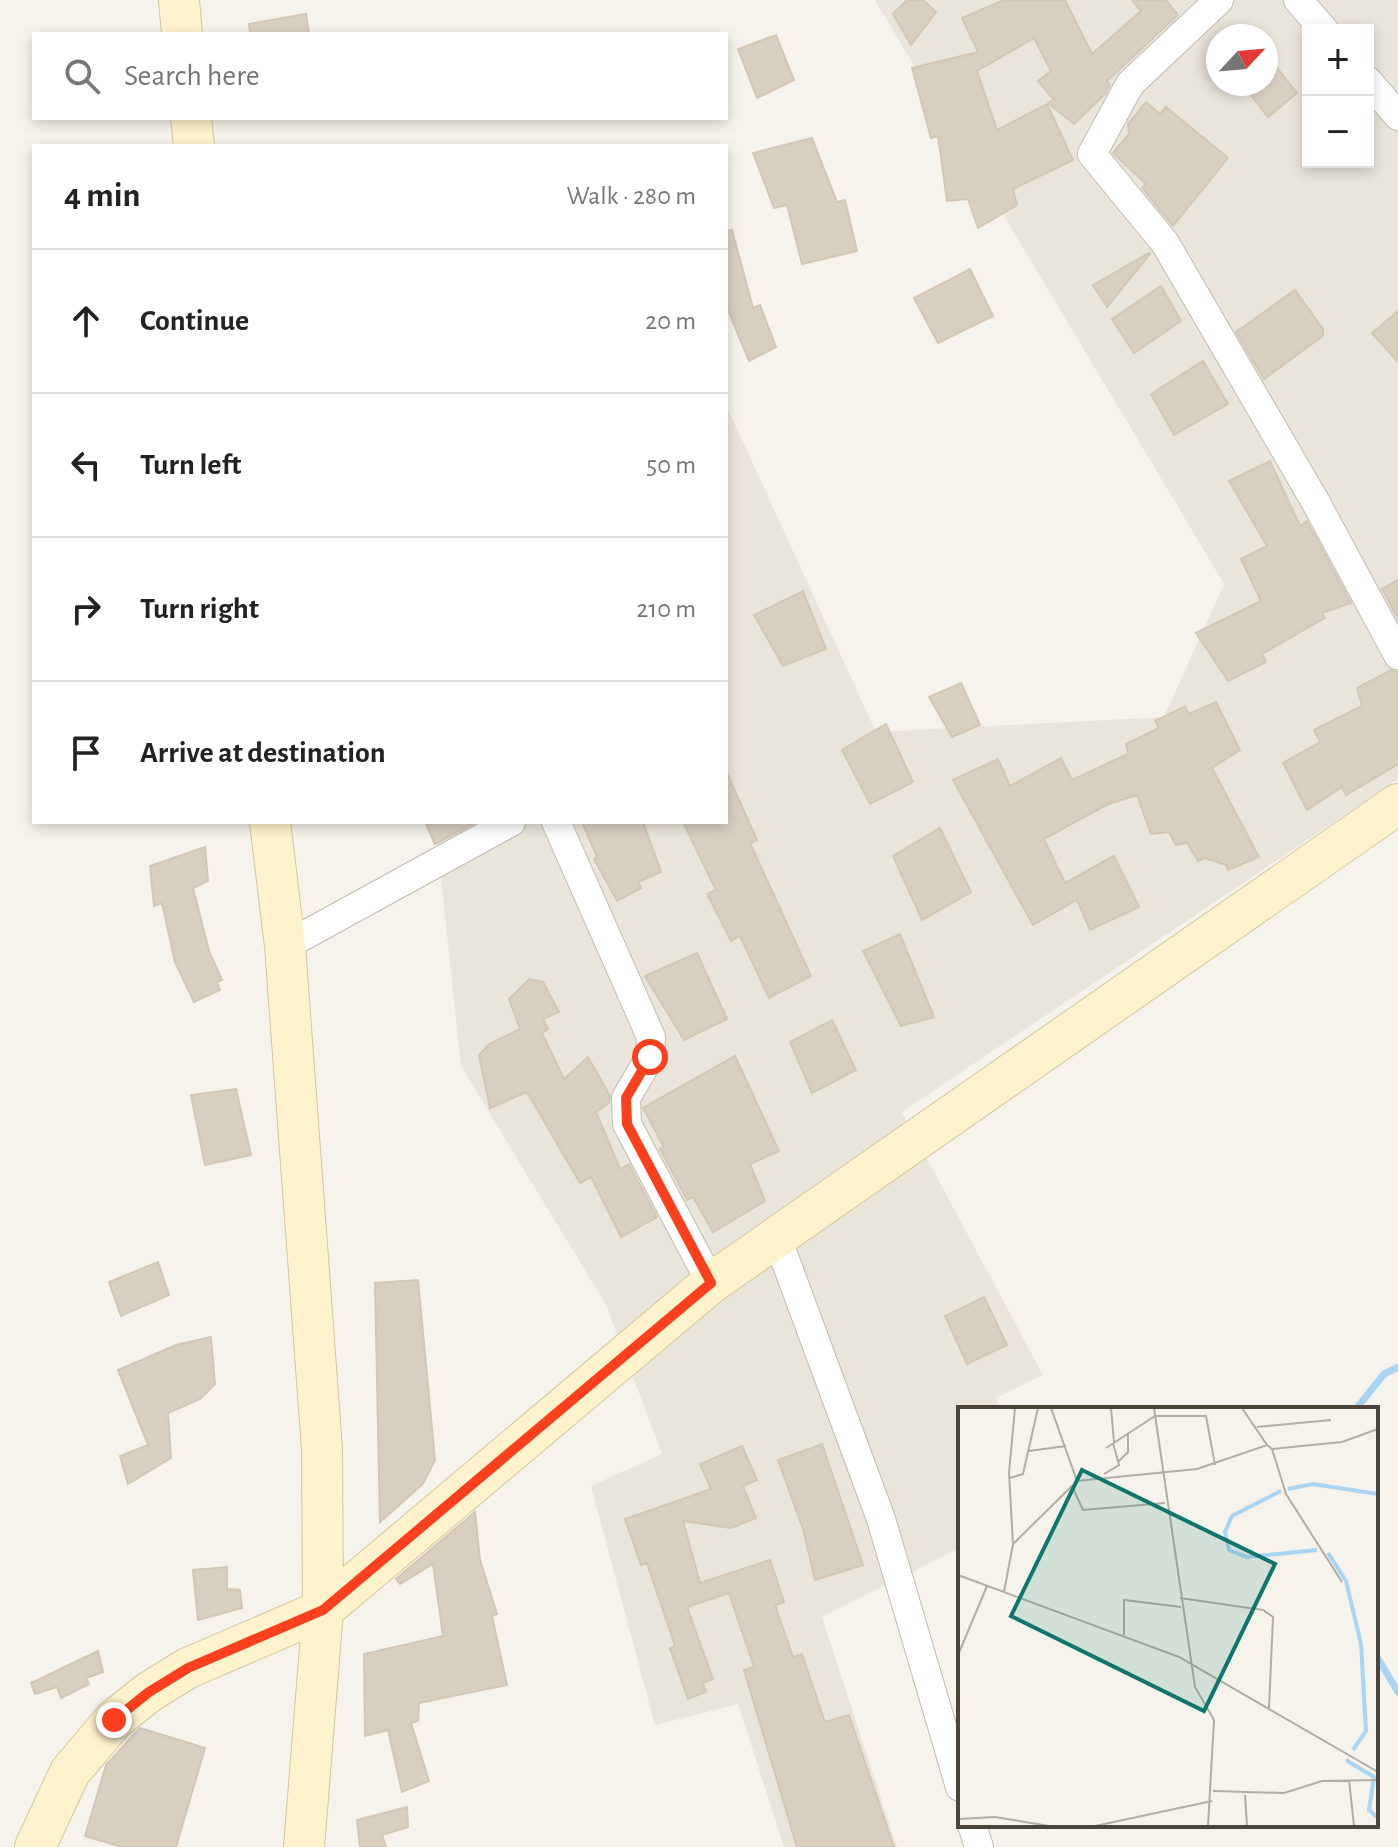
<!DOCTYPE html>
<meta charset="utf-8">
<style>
body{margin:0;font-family:"Alegreya Sans",sans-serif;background:#f2f2f2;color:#222}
.controls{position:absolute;right:24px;top:24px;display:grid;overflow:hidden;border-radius:0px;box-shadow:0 4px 12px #0003}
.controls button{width:72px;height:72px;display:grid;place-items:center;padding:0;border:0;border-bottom:2px solid #e0e0e0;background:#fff;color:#222;font:40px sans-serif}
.compass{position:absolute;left:1206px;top:24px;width:72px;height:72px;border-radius:50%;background:#fff;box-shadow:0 4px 12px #0003;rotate:64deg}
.stop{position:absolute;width:24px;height:24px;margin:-18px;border:6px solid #fc3f1d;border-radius:50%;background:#fff}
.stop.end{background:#fc3f1d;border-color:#fff;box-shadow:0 2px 8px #0008}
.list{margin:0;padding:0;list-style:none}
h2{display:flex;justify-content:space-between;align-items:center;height:104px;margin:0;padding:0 32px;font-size:34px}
h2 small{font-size:26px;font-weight:400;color:#767676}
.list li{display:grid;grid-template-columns:52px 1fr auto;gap:24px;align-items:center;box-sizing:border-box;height:144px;padding:0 32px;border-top:2px solid #e0e0e0}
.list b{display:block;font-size:30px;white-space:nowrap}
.list em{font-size:26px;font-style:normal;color:#767676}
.icon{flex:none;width:44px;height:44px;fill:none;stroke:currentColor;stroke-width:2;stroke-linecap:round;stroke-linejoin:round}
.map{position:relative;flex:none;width:1398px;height:1847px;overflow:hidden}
.search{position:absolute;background:#fff;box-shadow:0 4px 12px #0003;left:32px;top:32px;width:696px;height:88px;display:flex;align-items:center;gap:20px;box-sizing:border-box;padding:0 28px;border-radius:0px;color:#767676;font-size:30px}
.panel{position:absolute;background:#fff;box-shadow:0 4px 12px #0003;left:32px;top:144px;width:696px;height:680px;border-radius:0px}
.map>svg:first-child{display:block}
.residential{fill:#eae5da;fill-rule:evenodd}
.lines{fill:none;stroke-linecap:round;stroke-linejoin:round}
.stream{stroke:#a9d4f2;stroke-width:7}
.building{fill:#d8cfc1;stroke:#d3c7b4;stroke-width:2}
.street-casing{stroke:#c2bbae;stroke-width:30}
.secondary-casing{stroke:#d6c79b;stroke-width:42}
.street{stroke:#fff;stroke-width:28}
.secondary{stroke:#fff3cd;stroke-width:40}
.route{stroke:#fc3f1d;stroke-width:10}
.inset-river{fill:none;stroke:#a9d4f2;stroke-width:4}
.inset-road{fill:none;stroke:#b2ada4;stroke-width:2}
.view{fill:#0f766e;fill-opacity:0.15;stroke:#0f766e;stroke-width:4}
.inset-edge{fill:none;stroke:#4b4439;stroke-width:4}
</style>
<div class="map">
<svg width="1398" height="1847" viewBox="0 0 1398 1847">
<rect width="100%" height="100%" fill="#f6f3ec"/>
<path class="residential" d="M 875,0 L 1398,0 L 1398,779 L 902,1112 L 1043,1375 L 996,1398 L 1000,1409 L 960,1409 L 960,1548 L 822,1617 L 897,1847 L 784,1847 L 738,1704 L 655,1725 L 591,1486 L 662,1454 L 606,1305 L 461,1066 L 435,822 L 726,822 L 726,405 L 876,732 L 1164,717 L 1224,584 ZM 1308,30 L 1368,30 L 1368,162 L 1308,162 ZM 1218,36 L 1266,36 L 1266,84 L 1218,84 Z"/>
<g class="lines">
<path class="stream" d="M 1356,1409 L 1384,1374 L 1398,1367
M 1376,1655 L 1398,1692"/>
</g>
<path class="building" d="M 907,0 L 923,0 L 936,12 L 911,45 L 893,14 Z
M 1004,0 L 1065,0 L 1092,54 L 1141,11 L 1132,0 L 1166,0 L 1178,15 L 1107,81 L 1110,85 L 1106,93 L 1074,124 L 1048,103 L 1054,100 L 1038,81 L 1051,71 L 1034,38 L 977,71 L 997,130 L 1047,104 L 1073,160 L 1013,189 L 1017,205 L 978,228 L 968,199 L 947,201 L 938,136 L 931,138 L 912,68 L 978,52 L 962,18 Z
M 306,14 L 309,34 L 250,34 L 249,24 Z
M 776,35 L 794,80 L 757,98 L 738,49 Z
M 1266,54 L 1297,93 L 1268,117 L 1242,84 L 1266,84 Z
M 1146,102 L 1160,114 L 1166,107 L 1228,158 L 1173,226 L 1142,188 L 1146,184 L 1113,153 L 1129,134 L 1128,124 Z
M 812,138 L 837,202 L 845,200 L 857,251 L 802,264 L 787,205 L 774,208 L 753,153 Z
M 732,230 L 753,308 L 760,305 L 776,347 L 749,361 L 726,305 L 726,231 Z
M 1149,253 L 1150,254 L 1107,307 L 1093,285 Z
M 970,269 L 993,316 L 938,343 L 914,298 Z
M 1161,286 L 1181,321 L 1134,353 L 1112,319 Z
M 1295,290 L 1323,329 L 1323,336 L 1264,379 L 1236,332 Z
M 1398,311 L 1398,362 L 1372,333 Z
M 1203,361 L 1228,404 L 1174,435 L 1151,394 Z
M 1270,461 L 1300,526 L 1307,521 L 1351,603 L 1322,613 L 1325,618 L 1262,654 L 1266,662 L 1228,681 L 1196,633 L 1261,601 L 1241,559 L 1267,546 L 1229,481 Z
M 1398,580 L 1398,619 L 1382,589 Z
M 803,591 L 826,649 L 783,666 L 754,615 Z
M 1391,670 L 1398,672 L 1398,764 L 1346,795 L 1342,787 L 1307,810 L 1283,763 L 1320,742 L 1314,730 L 1362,706 L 1357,688 Z
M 961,683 L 980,725 L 952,737 L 929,697 Z
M 1216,702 L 1240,750 L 1212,768 L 1259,857 L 1228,870 L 1226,865 L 1205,858 L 1198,861 L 1187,843 L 1176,845 L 1169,832 L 1151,834 L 1137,795 L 1106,805 L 1044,839 L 1065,883 L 1114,856 L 1139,907 L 1090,930 L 1077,900 L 1033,925 L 953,780 L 998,759 L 1010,786 L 1061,758 L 1072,780 L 1128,754 L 1126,744 L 1159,728 L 1155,721 L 1185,706 L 1189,714 Z
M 886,724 L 913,782 L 870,804 L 842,750 Z
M 726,771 L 757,840 L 750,843 L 811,976 L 769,998 L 740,936 L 731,941 L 707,894 L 716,890 L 683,822 L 726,822 Z
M 425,822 L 476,822 L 435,844 Z
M 582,822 L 643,822 L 661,872 L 638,882 L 641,888 L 617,901 L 594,859 L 597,857 Z
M 940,828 L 971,892 L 922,920 L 893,856 Z
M 205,847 L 208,881 L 193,888 L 209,951 L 222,980 L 217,982 L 220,990 L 194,1002 L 175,962 L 162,903 L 154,906 L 150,866 Z
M 900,934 L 934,1017 L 901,1026 L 863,951 Z
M 697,953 L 727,1019 L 684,1040 L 645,976 Z
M 529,979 L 543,982 L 559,1012 L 543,1019 L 548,1029 L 542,1033 L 564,1079 L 588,1057 L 610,1096 L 609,1103 L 596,1112 L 620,1169 L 629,1164 L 657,1217 L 621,1237 L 591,1177 L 580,1183 L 527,1092 L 490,1108 L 479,1055 L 489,1044 L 520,1029 L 509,999 Z
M 832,1020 L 856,1070 L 812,1093 L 790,1042 Z
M 735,1056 L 779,1151 L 750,1164 L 765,1201 L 713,1232 L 693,1197 L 687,1200 L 660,1149 L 664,1147 L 643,1108 Z
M 236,1089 L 251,1155 L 205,1165 L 191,1095 Z
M 158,1262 L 169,1295 L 121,1316 L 109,1282 Z
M 418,1280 L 435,1460 L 423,1484 L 380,1522 L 375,1283 Z
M 984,1297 L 1007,1345 L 967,1364 L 945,1316 Z
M 211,1337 L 215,1384 L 200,1399 L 168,1413 L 171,1458 L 128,1484 L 120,1456 L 148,1445 L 118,1370 L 176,1345 Z
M 822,1444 L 863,1565 L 815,1580 L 803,1529 L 778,1460 Z
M 742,1446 L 757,1480 L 743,1486 L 756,1518 L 731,1528 L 683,1521 L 700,1583 L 770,1560 L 784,1602 L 775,1605 L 793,1657 L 802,1654 L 825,1722 L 849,1715 L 894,1847 L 797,1847 L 744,1670 L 754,1667 L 729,1593 L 687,1607 L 713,1679 L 703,1683 L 706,1692 L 688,1699 L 670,1648 L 675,1646 L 647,1563 L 641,1565 L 625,1519 L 711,1489 L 700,1464 Z
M 475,1512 L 480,1560 L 497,1614 L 492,1616 L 507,1685 L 419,1703 L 418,1721 L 411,1723 L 429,1781 L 402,1792 L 388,1730 L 365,1736 L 364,1654 L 443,1636 L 433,1564 L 400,1584 L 396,1579 Z
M 227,1567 L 227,1589 L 240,1590 L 242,1608 L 198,1620 L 193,1570 Z
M 98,1651 L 103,1672 L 86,1678 L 89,1684 L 61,1698 L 57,1687 L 35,1694 L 31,1683 Z
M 140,1728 L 205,1748 L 176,1847 L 122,1847 L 85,1836 L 106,1765 Z
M 407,1807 L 408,1827 L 382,1835 L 386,1847 L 360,1847 L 357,1820 Z"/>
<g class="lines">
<g class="street-casing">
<path id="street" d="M 1219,0 L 1130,84 L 1092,154 L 1165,243 L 1315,501 L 1398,655
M 1298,0 L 1324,30
M 1368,81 L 1398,116
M 556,822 L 651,1037 L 650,1057 L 626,1098 L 627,1124 L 711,1283
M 285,946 L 511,822
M 776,1235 L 881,1519 L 960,1787
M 972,1825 L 979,1847"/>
</g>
<g class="secondary-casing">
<path id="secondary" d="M 179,0 L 182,34
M 191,118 L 194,146
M 270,822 L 285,946 L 322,1449 L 323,1610 L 304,1847
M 35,1847 L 70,1772 L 114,1720 L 149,1692 L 188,1668 L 323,1610 L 711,1283 L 1398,804"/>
</g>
<use href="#street" class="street"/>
<use href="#secondary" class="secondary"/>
</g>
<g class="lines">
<path class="route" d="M 114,1720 L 149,1692 L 188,1668 L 323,1610 L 711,1283 L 627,1124 L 626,1098 L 650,1057"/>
</g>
<g transform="translate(958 1407)">
<rect width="420" height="420" fill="#f6f3ec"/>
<path class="inset-river" d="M 330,82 L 355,77 L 420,87M 323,84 L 274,109 L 267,125 L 271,143 L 289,150 L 359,143M 370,146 L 388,174 L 403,237 L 408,324 L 395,343M 388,353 L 416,370 L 411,403 L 420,411"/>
<path class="inset-road" d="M 93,1 L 119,74 L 239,62 L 309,38 L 314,42 L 384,35 L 420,22M 153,1 L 156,35M 196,1 L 237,280 L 256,313 L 250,419M 284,1 L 309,38M 299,20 L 373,13M 148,41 L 197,9 L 248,9 L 257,58M 314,42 L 328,87 L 384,175M 71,44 L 108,39M 160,55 L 170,45 L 170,26M 146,67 L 161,58 L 155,36M 52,71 L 65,67 L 80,1M 114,79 L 125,103 L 207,96M 55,137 L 115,78M 0,168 L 221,250 L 420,365M 46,185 L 55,137 L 51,66 L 57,1M 222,191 L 305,203 L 315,210 L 311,301M 166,228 L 166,193 L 223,200M 0,248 L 29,179M 391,373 L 396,419M 255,384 L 326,386 L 364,374 L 420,373M 287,388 L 289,419M 0,412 L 37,410 L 91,419M 137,419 L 254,394"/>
<path class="view" d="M 124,63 L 317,157 L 246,304 L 53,209 Z"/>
<rect width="420" height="420" class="inset-edge"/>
</g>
</svg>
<div class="controls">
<button>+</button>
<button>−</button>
</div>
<svg class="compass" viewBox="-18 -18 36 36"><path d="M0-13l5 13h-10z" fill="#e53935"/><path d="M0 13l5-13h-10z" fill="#767676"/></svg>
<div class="stop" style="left:650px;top:1057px"></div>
<div class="stop end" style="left:114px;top:1720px"></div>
<div class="search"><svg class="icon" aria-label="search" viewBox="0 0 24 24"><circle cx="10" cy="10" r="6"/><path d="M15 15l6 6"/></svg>Search here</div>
<section class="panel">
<h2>4 min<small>Walk · 280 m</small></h2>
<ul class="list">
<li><svg class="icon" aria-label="ahead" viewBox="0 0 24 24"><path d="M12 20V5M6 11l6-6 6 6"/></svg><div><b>Continue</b></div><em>20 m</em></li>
<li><svg class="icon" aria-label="left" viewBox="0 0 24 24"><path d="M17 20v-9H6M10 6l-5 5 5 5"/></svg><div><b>Turn left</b></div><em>50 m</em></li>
<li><svg class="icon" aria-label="right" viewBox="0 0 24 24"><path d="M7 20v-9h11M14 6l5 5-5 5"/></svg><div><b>Turn right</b></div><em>210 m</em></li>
<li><svg class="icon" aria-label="arrive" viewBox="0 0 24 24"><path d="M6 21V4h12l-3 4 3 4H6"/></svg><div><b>Arrive at destination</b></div></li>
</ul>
</section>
</div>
